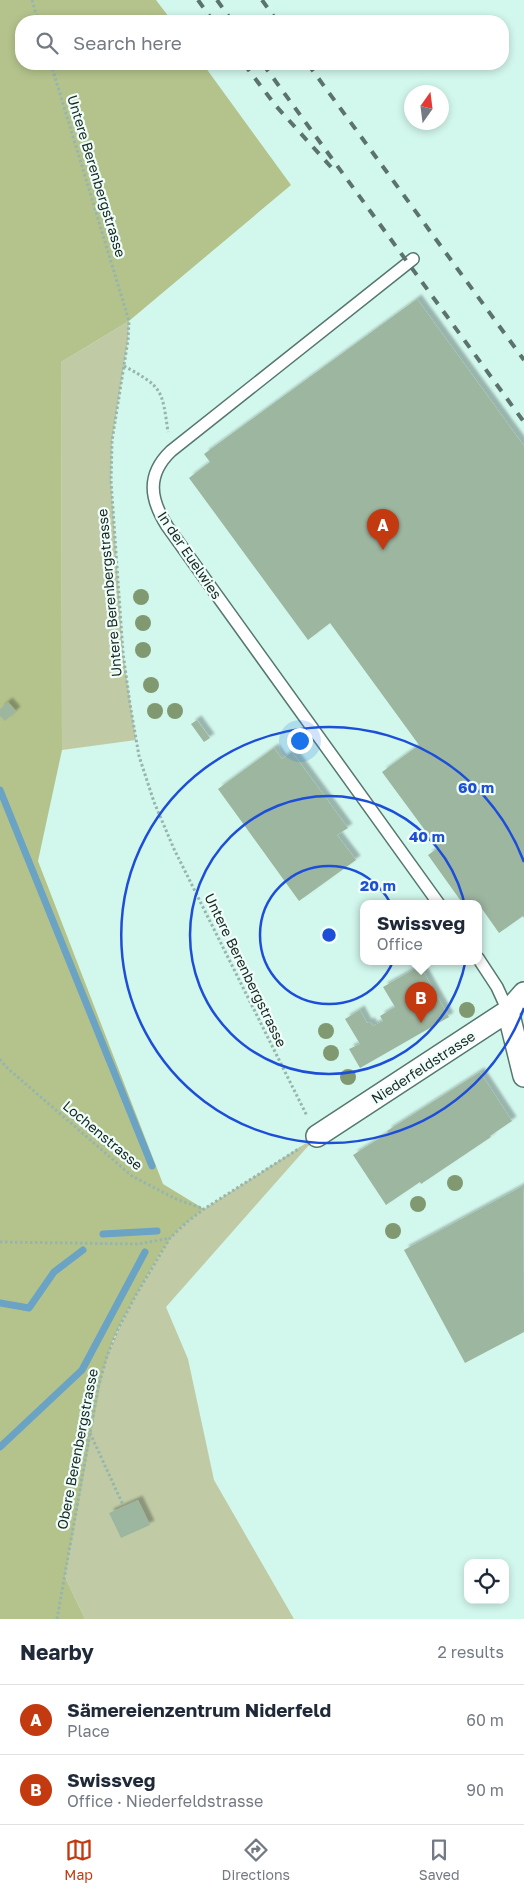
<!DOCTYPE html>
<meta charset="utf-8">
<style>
body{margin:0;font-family:"Golos Text",sans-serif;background:#f6f6f7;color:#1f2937}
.controls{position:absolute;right:15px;bottom:15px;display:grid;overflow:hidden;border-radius:10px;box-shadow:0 2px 8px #0003}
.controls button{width:45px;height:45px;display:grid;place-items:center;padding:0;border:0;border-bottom:1px solid #e0e1e3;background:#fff;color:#1f2937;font:25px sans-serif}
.compass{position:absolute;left:404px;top:85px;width:45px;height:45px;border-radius:50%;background:#fff;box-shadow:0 2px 8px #0003;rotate:14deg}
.you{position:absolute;left:299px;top:740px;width:18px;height:18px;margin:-12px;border:4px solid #fff;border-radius:50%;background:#1a73e8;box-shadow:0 0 0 8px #1a73e833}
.badge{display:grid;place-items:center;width:32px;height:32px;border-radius:50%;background:#c33a10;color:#fff;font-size:16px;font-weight:700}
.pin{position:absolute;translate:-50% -41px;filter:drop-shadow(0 1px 2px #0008)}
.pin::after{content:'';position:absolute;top:26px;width:18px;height:15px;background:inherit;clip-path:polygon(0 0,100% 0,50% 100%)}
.popup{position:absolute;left:360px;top:900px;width:122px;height:65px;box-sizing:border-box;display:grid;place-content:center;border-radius:10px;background:#fff;filter:drop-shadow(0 1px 4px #0005);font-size:16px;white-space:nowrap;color:#747a83}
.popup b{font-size:19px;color:#1f2937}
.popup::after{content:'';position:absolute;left:50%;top:100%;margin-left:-10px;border:10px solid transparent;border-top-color:#fff}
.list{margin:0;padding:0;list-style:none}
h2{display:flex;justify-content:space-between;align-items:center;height:65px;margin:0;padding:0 20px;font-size:21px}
h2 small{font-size:16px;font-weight:400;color:#747a83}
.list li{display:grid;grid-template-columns:32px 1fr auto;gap:15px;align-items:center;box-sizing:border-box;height:70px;padding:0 20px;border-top:1px solid #e0e1e3}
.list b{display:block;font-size:19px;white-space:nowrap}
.list p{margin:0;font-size:16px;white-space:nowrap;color:#747a83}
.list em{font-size:16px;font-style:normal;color:#747a83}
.icon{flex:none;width:28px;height:28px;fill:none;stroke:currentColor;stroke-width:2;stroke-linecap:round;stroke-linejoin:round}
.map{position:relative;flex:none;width:524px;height:1619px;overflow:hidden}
.search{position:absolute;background:#fff;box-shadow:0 2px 8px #0003;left:15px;right:15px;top:15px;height:55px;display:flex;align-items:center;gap:12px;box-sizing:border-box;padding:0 18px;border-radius:20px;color:#747a83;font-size:19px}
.sheet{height:205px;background:#fff}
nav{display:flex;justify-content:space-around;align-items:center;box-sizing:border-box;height:70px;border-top:1px solid #e0e1e3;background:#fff;font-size:14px;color:#747a83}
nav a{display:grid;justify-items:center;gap:2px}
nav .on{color:#c33a10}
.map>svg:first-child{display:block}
.green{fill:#c0cba6}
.forest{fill:#b4c38c}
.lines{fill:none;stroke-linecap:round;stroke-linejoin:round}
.stream{stroke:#6aa3c3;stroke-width:7}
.building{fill:#9db6a0;filter:url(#shadow)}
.lane-casing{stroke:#55776e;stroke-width:14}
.street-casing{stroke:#55776e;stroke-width:24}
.path{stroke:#97b5ac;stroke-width:3;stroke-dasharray:2.5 2.5;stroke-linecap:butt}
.lane{stroke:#fff;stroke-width:11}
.street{stroke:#fff;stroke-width:21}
.rail{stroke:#5c726c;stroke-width:4;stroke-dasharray:9 9;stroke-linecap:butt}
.tree{fill:#819971}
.ring{fill:none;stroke:#1d4ed8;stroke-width:2.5}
.labels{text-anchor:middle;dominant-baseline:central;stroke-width:4.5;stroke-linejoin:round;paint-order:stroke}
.street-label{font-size:14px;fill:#182623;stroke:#f0fefa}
.centre{fill:#1d4ed8;stroke:#f0fefa;stroke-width:2.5}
.ring-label{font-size:15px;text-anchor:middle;font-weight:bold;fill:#1d4ed8;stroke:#f0fefa;stroke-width:4.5;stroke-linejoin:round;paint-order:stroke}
</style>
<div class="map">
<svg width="524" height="1619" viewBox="0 0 524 1619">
<defs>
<filter id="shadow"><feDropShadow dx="4.5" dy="-4.5" stdDeviation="1" flood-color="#0004"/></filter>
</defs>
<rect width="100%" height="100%" fill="#d2f7ec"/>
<path class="green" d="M 129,321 L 128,340 L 112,441 L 111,481 L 123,653 L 136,740 L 62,750 L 61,362 Z
M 317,1136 L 166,1307 L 188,1359 L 214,1480 L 294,1619 L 85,1619 L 65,1577 L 98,1388 L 107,1356 L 124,1317 L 160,1253 L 178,1230 L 204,1209 Z"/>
<path class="forest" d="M 0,0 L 156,0 L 172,21 L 21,21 L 21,64 L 203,64 L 291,185 L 129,321 L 61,362 L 62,750 L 38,861 L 163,1184 L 204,1209 L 178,1230 L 160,1253 L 124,1317 L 113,1340 L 103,1371 L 65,1577 L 85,1619 L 0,1619 Z"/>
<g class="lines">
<path class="stream" d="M 0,790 L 152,1166
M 103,1234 L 157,1231
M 0,1303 L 29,1308 L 54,1272 L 83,1250
M 0,1447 L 82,1370 L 145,1252"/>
</g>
<path class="building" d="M 417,299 L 524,446 L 524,918 L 523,916 L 499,933 L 480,906 L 478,907 L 478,904 L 463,904 L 428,855 L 438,848 L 382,772 L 419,745 L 330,623 L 308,640 L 189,478 L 210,462 L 204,454 Z
M 8,702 L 16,711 L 5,721 L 0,716 L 0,709 Z
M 197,720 L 210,738 L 204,742 L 191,724 Z
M 274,748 L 282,759 L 292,752 L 348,828 L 337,835 L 356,860 L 299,901 L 218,789 Z
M 420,966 L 449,1017 L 360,1068 L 349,1049 L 360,1044 L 345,1019 L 360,1010 L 367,1023 L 370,1022 L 373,1026 L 383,1021 L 380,1016 L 395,1007 L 383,987 Z
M 480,1072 L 512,1121 L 490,1136 L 491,1137 L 421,1184 L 420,1182 L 386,1205 L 353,1155 L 388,1133 L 387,1131 Z
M 523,1186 L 524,1332 L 465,1363 L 404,1250 Z
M 138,1500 L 150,1525 L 121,1538 L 109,1513 Z"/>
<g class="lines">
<g class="lane-casing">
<path id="lane" d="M 413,259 L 171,451 C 146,475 150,499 167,526 L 439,904
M 478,958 L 497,987 L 508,1011"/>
</g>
<g class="street-casing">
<path id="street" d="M 508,1011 L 524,1076
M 317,1136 L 508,1011 L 524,993"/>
</g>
<path class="path" d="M 32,0 L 38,21
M 51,64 L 129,321 L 128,340 L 112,441 L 111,481 L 123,653 L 130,704 L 139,756 L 154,802 L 174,849 L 307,1116
M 124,366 C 163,387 162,390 168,432
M 0,1059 L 5,1066 L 132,1176 L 176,1199 L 204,1209
M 0,1242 L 139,1244 L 170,1238
M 90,1433 L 123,1505
M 57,1619 L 98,1388 L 107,1356 L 118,1329 L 136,1295 L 170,1238 L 187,1222 L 204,1209 L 300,1148"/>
<use href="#lane" class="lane"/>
<use href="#street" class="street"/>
<path class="rail" d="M 198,0 L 213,21
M 217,0 L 232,21
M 262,0 L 277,21
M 244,64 L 276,106 L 331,167
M 263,64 L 524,422
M 308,64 L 524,360"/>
</g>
<g class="tree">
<circle cx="141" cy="597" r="8"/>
<circle cx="143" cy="623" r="8"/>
<circle cx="143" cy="650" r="8"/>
<circle cx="151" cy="685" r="8"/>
<circle cx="155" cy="711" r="8"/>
<circle cx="175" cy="711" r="8"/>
<circle cx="467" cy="1010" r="8"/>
<circle cx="326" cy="1031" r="8"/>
<circle cx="331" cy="1053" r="8"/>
<circle cx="348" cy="1077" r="8"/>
<circle cx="455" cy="1183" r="8"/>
<circle cx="418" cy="1204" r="8"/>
<circle cx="393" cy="1231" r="8"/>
</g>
<g class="ring">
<circle cx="329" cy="935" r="69"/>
<circle cx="329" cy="935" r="139"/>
<path d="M524 1008A208 208 0 1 1 524 862"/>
</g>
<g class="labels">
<g class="street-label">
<text transform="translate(97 176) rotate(73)">Untere Berenbergstrasse</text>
<text transform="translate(190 555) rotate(56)">In der Euelwies</text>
<text transform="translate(109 593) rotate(-95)">Untere Berenbergstrasse</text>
<text transform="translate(246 970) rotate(64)">Untere Berenbergstrasse</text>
<text transform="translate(423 1067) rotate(-33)">Niederfeldstrasse</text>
<text transform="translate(103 1135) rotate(40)">Lochenstrasse</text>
<text transform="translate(77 1449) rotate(-79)">Obere Berenbergstrasse</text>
</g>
</g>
<circle cx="329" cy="935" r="8" class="centre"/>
<g class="ring-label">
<text x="476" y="793">60 m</text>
<text x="427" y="842">40 m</text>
<text x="378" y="891">20 m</text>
</g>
</svg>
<div class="controls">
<button><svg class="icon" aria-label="locate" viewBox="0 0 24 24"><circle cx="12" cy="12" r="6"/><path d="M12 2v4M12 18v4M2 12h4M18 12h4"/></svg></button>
</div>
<svg class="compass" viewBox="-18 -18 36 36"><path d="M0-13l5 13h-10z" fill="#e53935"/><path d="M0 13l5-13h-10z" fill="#747a83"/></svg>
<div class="you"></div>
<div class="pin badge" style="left:383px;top:550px">A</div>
<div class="pin badge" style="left:421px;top:1023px">B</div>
<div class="popup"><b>Swissveg</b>Office</div>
<div class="search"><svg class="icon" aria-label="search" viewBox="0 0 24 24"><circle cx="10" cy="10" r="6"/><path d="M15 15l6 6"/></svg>Search here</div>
</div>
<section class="sheet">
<h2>Nearby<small>2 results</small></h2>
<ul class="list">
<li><span class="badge">A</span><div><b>Sämereienzentrum Niderfeld</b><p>Place</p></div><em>60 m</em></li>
<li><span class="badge">B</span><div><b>Swissveg</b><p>Office · Niederfeldstrasse</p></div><em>90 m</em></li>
</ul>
</section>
<nav>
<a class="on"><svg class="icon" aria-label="map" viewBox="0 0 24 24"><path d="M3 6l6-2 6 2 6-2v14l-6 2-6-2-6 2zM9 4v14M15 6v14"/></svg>Map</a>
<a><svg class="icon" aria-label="directions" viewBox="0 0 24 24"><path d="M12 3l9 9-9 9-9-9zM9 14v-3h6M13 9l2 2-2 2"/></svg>Directions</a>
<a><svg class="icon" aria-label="saved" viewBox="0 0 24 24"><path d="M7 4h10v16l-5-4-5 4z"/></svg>Saved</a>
</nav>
